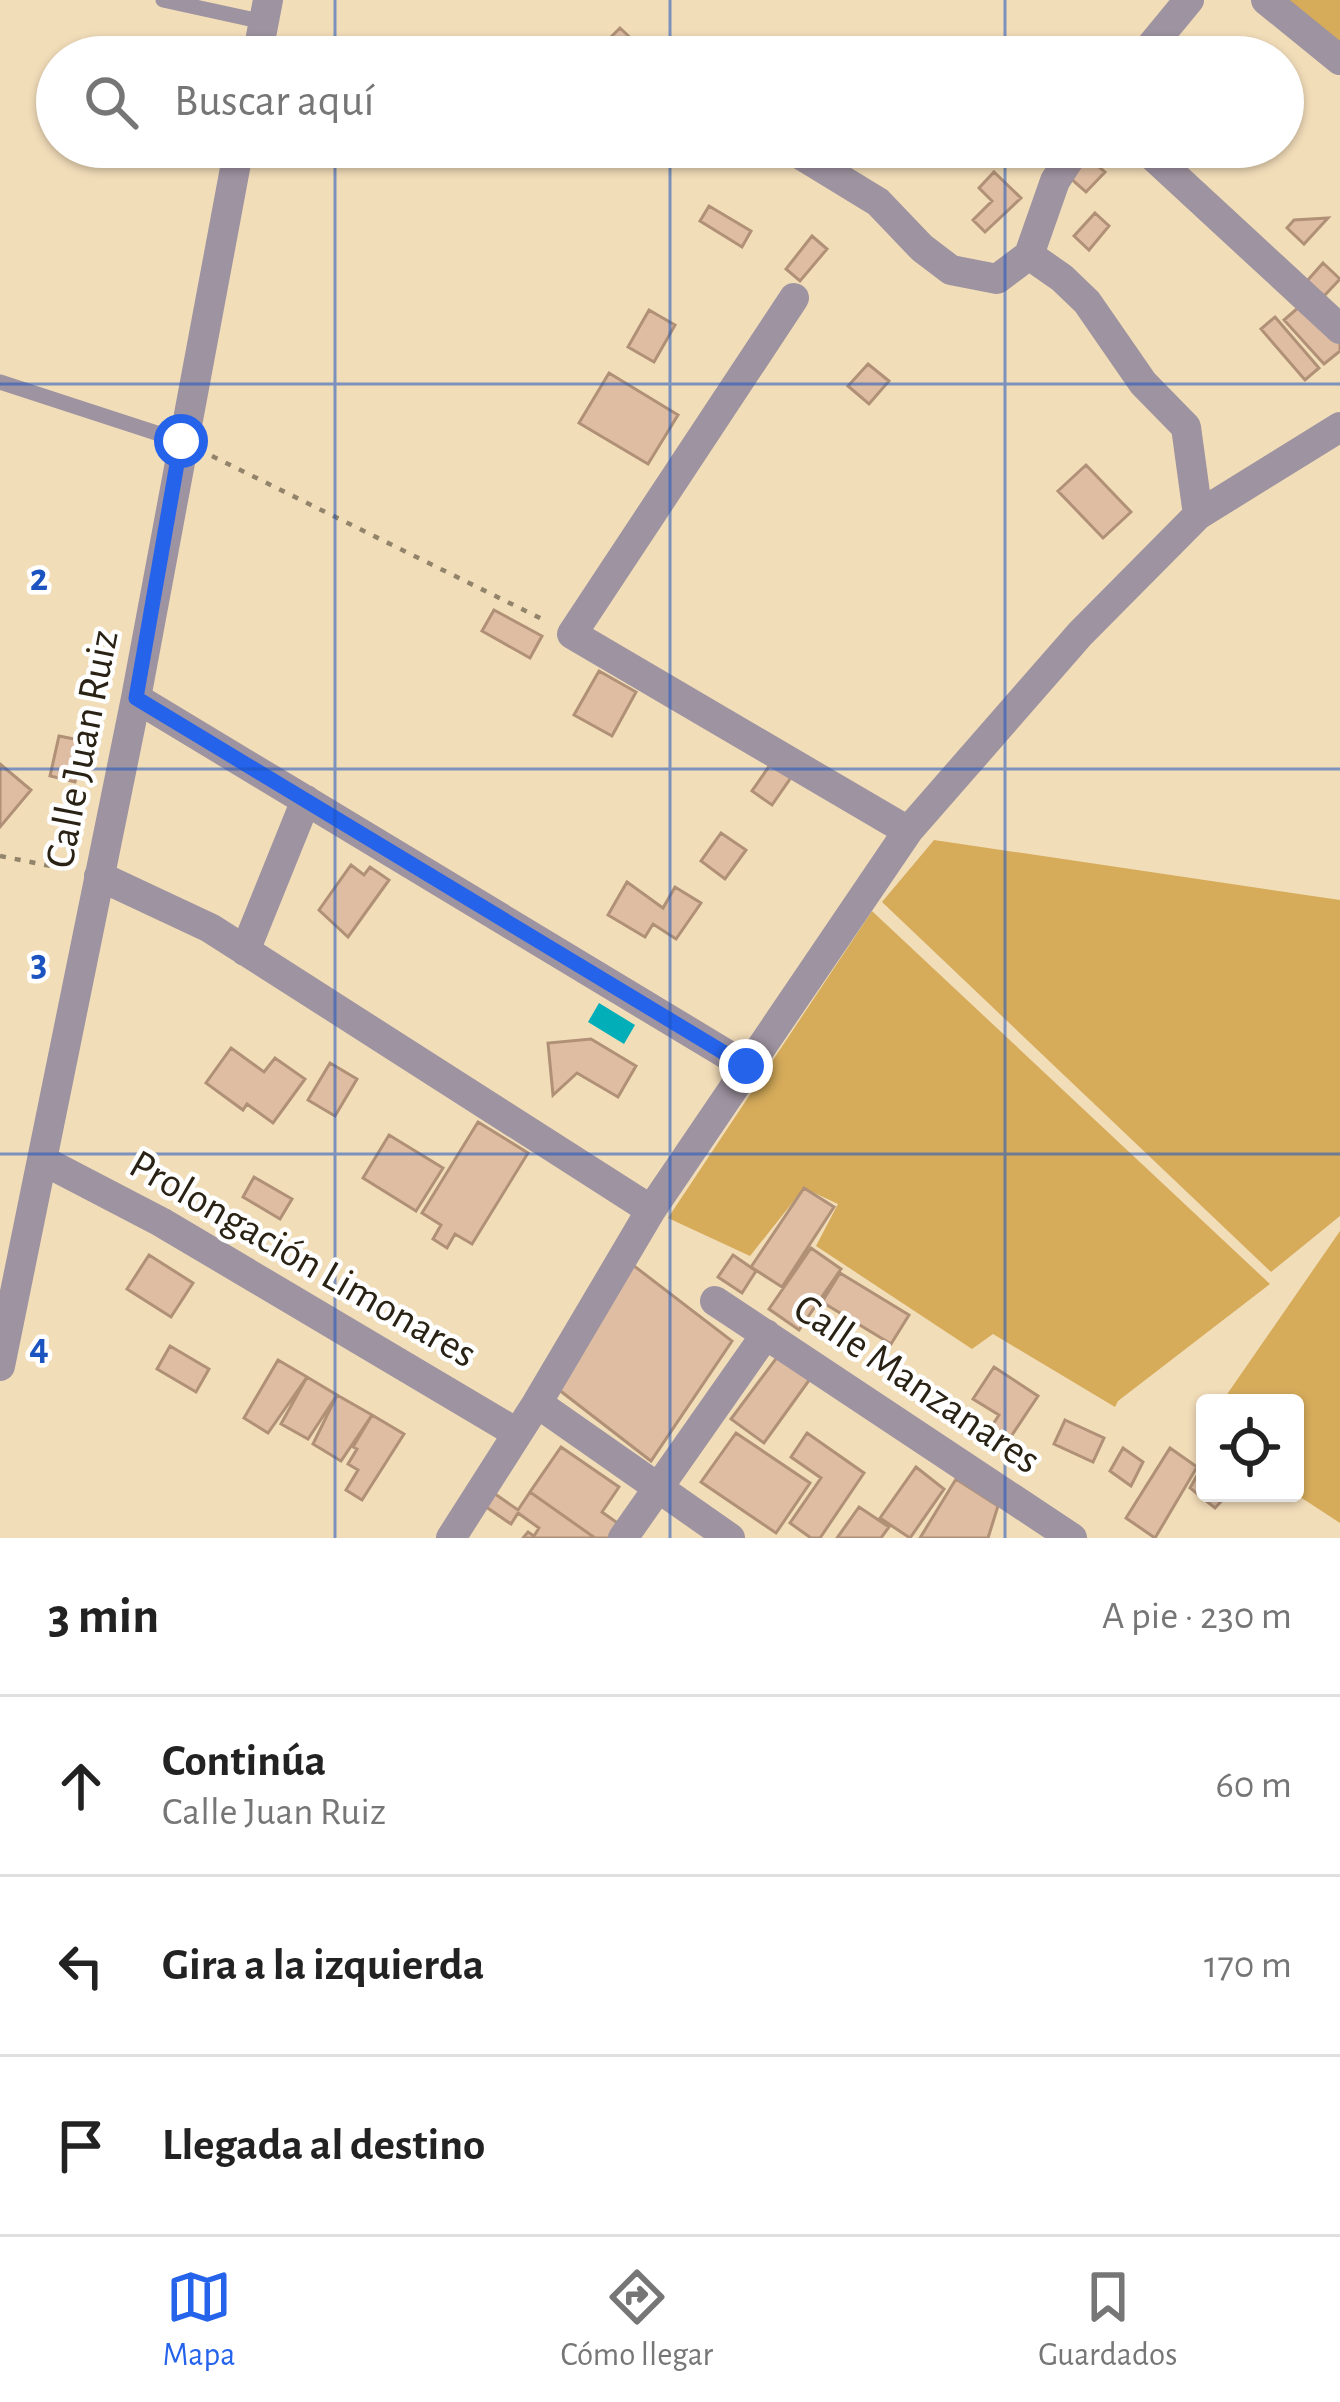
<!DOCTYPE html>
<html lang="es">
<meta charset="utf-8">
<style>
body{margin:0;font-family:"Alegreya Sans",sans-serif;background:#f6f6f6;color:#222}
.controls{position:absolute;right:36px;bottom:36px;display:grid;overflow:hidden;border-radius:12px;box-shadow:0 3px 9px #0004}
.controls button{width:108px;height:108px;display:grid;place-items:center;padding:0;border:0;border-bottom:3px solid #e0e0e0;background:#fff;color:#222;font:60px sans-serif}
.stop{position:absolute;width:36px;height:36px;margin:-27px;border:9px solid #2563eb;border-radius:50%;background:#fff}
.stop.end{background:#2563eb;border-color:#fff;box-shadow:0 3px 12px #0008}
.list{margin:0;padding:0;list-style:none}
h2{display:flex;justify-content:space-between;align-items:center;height:156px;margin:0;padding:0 48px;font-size:51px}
h2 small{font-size:39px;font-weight:400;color:#767676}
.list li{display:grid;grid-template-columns:78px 1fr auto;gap:36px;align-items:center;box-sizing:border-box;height:180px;padding:0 48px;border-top:3px solid #e0e0e0}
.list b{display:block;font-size:45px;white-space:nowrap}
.list p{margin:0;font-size:39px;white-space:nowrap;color:#767676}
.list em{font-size:39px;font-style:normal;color:#767676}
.icon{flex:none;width:66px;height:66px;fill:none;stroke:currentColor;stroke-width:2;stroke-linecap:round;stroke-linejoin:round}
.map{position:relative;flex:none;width:1340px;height:1538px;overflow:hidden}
.search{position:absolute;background:#fff;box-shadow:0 3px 9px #0004;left:36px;right:36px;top:36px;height:132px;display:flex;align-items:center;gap:30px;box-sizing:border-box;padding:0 42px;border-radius:66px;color:#767676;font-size:45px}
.sheet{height:696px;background:#fff}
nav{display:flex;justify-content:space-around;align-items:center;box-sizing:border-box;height:168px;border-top:3px solid #e0e0e0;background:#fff;font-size:33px;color:#767676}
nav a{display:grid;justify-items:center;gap:6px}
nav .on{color:#2563eb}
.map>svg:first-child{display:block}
.green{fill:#d6ac5b}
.water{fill:#02afb9}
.building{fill:#debda2;stroke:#b09177;stroke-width:3}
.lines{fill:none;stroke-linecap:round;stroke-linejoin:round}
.path{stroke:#92846a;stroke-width:4.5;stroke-dasharray:6 9;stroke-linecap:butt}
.service{stroke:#9e93a0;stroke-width:15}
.minor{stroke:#9e93a0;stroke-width:30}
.route{stroke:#2563eb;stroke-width:15}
.grid{fill:none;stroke:#1b54c0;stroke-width:3;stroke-opacity:0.55}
.labels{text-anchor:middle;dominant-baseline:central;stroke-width:9;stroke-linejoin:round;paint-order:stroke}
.street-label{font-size:42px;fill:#2a2315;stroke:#fff}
.grid-label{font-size:39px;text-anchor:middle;font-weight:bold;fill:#1b54c0;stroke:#fff;stroke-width:9;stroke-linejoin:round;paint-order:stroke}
</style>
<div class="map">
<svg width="1340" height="1538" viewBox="0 0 1340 1538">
<rect width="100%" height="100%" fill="#f2ddb9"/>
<path class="green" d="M 1282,0 L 1340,0 L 1340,44 Z
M 934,840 L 1340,900 L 1340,1216 L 1271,1272 L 882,902 Z
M 872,911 L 1270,1284 L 1118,1401 L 1115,1407 L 993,1334 L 972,1349 L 816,1246 L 838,1204 L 804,1188 L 750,1256 L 668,1218 Z
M 1340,1231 L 1340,1523 L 1294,1493 L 1295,1403 L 1221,1403 Z"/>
<path class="water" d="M 599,1003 L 635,1025 L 624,1044 L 588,1022 Z"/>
<path class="building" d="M 620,28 L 638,45 L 626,57 L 608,40 Z
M 1089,158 L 1105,172 L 1086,192 L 1070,178 Z
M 994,172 L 1021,198 L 985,232 L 973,220 L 992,201 L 979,188 Z
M 709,206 L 751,231 L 742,247 L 700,221 Z
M 1095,213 L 1109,226 L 1089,250 L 1074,236 Z
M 1328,218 L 1304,244 L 1287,228 L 1294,220 Z
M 812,236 L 827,249 L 800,281 L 786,269 Z
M 1323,263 L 1340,279 L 1323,297 L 1307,281 Z
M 1307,300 L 1340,338 L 1340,351 L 1324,364 L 1284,320 Z
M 649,310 L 675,325 L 654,362 L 628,347 Z
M 1275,317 L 1319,368 L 1305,380 L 1261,329 Z
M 868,364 L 889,381 L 869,404 L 848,386 Z
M 609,373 L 678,415 L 648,464 L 579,423 Z
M 1086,465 L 1131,512 L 1103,538 L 1058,491 Z
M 494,610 L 542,636 L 530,658 L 482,631 Z
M 599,671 L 636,692 L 612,736 L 574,715 Z
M 59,736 L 84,741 L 75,782 L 50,776 Z
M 772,762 L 792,776 L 772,805 L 752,791 Z
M 0,764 L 31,790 L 0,827 Z
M 721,833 L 746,850 L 725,879 L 701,861 Z
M 351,865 L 364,875 L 370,867 L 389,880 L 348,937 L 319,910 Z
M 627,882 L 663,908 L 675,887 L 701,903 L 676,939 L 653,924 L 645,937 L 608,915 Z
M 591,1039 L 636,1066 L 618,1097 L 577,1073 L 553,1095 L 548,1043 Z
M 231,1048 L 264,1072 L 275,1058 L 305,1079 L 273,1123 L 247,1104 L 243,1110 L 206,1083 Z
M 330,1063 L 357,1079 L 335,1116 L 308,1100 Z
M 478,1122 L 528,1153 L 472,1244 L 455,1234 L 447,1248 L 433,1239 L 441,1225 L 422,1213 Z
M 389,1135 L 443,1168 L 416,1211 L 363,1178 Z
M 254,1177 L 292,1199 L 280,1219 L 243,1197 Z
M 804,1188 L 834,1207 L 782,1287 L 751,1267 Z
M 811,1248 L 841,1269 L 799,1330 L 769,1309 Z
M 149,1255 L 193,1283 L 171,1317 L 127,1289 Z
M 733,1255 L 756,1271 L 742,1293 L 718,1277 Z
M 625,1259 L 732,1341 L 651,1461 L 554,1386 Z
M 840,1273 L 909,1315 L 891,1344 L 822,1302 Z
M 170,1346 L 209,1369 L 196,1392 L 157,1369 Z
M 778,1356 L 810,1379 L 764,1443 L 731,1419 Z
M 278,1360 L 307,1377 L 268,1433 L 244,1418 Z
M 994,1367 L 1038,1396 L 1002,1450 L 984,1438 L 999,1415 L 973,1399 Z
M 307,1377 L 337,1395 L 308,1439 L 281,1424 Z
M 337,1395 L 372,1415 L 341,1461 L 313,1444 Z
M 372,1415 L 404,1434 L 362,1500 L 346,1490 L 358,1470 L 348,1464 L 357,1449 L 353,1447 Z
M 1065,1420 L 1104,1438 L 1093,1462 L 1054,1444 Z
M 736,1433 L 810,1483 L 776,1533 L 701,1482 Z
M 807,1433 L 864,1473 L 820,1538 L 811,1538 L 790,1523 L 821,1478 L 791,1457 Z
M 561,1447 L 619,1487 L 602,1512 L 619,1524 L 609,1538 L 595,1538 L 530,1492 Z
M 1123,1448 L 1143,1462 L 1131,1486 L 1110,1471 Z
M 1170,1448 L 1197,1467 L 1155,1538 L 1126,1518 Z
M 1203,1465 L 1205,1493 L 1229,1493 L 1215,1508 L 1190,1488 Z
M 916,1467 L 944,1489 L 910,1538 L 880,1518 Z
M 956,1479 L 998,1506 L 988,1538 L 920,1538 Z
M 488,1489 L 518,1510 L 530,1492 L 595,1538 L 523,1538 L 528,1532 L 534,1536 L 539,1528 L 518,1513 L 511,1524 L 479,1502 Z
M 859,1507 L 889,1527 L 881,1538 L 837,1538 Z"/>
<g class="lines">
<path class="path" d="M 212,456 L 546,621
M 0,856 L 71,870"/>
<path class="service" d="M 163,0 L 264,22
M 0,382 L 181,441"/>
<path class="minor" d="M 1266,0 L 1340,60
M 257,57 L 268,0
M 1142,57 L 1189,0
M 788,147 L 878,202 L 922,248 L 951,270 L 997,279 L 1029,255 L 1062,278 L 1087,302 L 1143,383 L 1186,427 L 1198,515 L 1080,634 L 908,831
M 1143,147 L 1340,329
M 1029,255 L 1055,181 L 1077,147
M 1198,515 L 1340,427
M 136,698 L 746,1066
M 99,876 L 210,928 L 651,1210
M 245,951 L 306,800
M 44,1161 L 161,1222 L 517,1433
M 715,1301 L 1072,1538
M 0,1366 L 136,698 L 239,147
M 537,1403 L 730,1538
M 451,1538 L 537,1403 L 651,1210 L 908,831 L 572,634 L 794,298
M 623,1538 L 766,1334"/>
</g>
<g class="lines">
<path class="route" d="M 181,441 L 136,698 L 746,1066"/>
</g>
<path class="grid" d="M 335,0 L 335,57M 670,0 L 670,57M 1005,0 L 1005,57M 335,147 L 335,1538M 670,147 L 670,1538M 1005,147 L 1005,1538M 0,384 L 1340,384M 0,769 L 1340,769M 0,1154 L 1340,1154"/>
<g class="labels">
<g class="street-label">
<text transform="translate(82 749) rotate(-79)">Calle Juan Ruiz</text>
<text transform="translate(303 1259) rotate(30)">Prolongación Limonares</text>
<text transform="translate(917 1384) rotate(34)">Calle Manzanares</text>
</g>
</g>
<g class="grid-label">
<text x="39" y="590">2</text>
<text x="39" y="975">3</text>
<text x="39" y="1359">4</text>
</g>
</svg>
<div class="controls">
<button><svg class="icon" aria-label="locate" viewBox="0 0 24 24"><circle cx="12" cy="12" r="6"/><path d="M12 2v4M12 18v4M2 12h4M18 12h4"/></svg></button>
</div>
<div class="stop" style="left:181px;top:441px"></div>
<div class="stop end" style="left:746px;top:1066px"></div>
<div class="search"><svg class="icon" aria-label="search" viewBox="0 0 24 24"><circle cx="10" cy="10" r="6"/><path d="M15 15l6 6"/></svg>Buscar aquí</div>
</div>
<section class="sheet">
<h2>3 min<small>A pie · 230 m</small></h2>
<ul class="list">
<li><svg class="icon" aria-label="ahead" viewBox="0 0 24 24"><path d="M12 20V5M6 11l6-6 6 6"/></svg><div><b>Continúa</b><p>Calle Juan Ruiz</p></div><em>60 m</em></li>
<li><svg class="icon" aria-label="left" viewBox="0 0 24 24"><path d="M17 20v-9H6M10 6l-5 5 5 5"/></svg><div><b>Gira a la izquierda</b></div><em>170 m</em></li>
<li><svg class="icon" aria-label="arrive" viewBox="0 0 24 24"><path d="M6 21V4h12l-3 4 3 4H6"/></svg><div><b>Llegada al destino</b></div></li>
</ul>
</section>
<nav>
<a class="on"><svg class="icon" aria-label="map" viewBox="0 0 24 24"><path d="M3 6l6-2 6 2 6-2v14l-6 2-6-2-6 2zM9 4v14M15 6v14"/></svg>Mapa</a>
<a><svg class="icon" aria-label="directions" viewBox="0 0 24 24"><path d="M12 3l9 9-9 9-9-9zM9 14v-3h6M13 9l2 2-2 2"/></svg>Cómo llegar</a>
<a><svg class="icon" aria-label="saved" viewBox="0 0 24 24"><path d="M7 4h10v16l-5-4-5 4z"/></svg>Guardados</a>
</nav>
